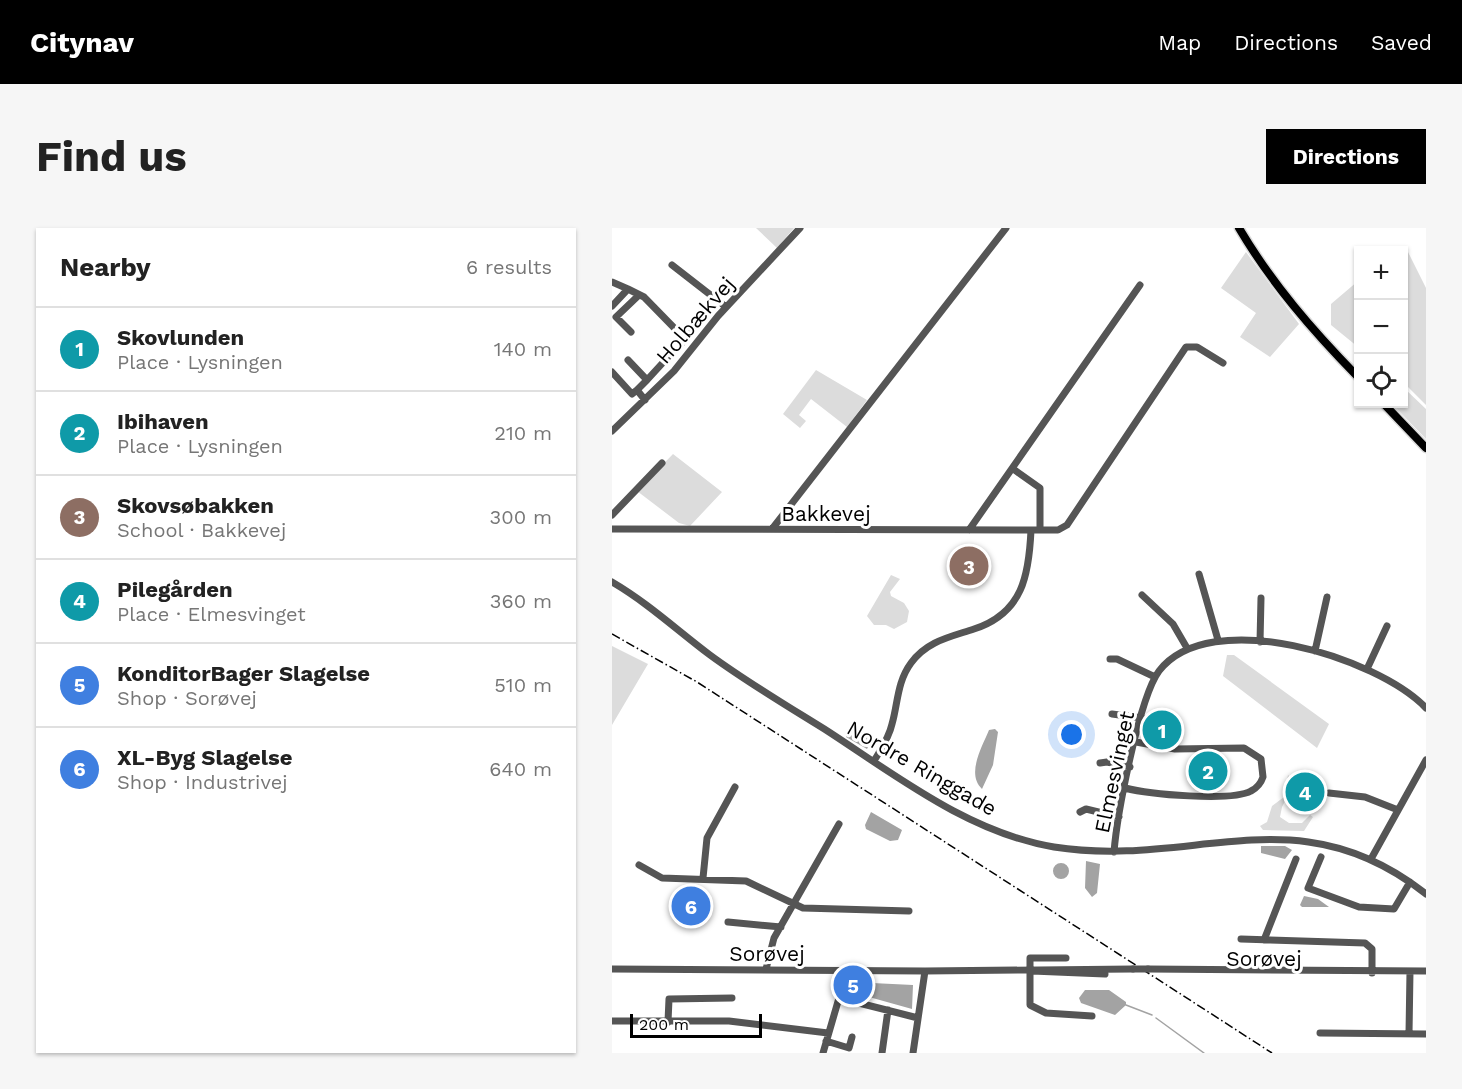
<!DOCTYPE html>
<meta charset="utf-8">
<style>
body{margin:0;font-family:"Work Sans",sans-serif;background:#f6f6f6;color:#222}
.controls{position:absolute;right:18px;top:18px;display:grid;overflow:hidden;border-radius:0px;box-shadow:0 2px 4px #0004}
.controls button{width:54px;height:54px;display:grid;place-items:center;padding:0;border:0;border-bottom:2px solid #e0e0e0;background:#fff;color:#222;font:30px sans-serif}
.scale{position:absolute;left:18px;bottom:15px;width:132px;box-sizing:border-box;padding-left:6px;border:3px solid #000;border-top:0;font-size:16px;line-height:21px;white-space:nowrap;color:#000;-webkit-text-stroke:4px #fff;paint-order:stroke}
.you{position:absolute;left:460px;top:507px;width:21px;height:21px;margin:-15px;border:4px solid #fff;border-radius:50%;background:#1a73e8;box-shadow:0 0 0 9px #1a73e833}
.badge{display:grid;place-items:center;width:39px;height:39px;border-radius:50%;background:#000;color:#fff;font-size:20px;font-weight:700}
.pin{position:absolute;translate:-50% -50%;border:3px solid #fff;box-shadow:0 2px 6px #0006}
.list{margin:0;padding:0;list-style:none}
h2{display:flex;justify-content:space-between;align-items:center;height:78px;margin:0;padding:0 24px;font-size:26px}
h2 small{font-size:20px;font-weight:400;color:#767676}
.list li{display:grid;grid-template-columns:39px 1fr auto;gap:18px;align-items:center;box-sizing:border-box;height:84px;padding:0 24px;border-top:2px solid #e0e0e0}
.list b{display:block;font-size:22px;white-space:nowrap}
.list p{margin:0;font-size:20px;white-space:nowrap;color:#767676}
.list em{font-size:20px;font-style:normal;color:#767676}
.icon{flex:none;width:33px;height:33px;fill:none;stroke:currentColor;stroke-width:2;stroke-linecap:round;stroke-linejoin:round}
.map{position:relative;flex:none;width:814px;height:825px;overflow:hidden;border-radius:0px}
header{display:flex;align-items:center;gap:36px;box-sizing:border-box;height:84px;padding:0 30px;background:#000;color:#fff}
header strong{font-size:28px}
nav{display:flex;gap:33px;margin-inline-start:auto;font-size:21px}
.intro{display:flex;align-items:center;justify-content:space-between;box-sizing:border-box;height:144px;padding:0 36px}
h1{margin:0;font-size:42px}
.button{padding:15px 27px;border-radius:0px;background:#000;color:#fff;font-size:21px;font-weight:700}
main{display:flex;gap:36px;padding:0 36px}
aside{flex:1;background:#fff;border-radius:0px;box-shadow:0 2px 4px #0004}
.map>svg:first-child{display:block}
.green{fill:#dcdcdc}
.water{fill:#a3a3a3}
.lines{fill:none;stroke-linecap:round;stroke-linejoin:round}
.stream{stroke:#a3a3a3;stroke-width:1.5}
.major-casing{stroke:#dbdbdb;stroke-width:11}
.minor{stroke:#555;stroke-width:7}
.major{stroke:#000;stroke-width:8}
.rail{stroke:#000;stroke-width:1.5;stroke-dasharray:9 3 1.5 3;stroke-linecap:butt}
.minor-bridge{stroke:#555;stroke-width:7}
.labels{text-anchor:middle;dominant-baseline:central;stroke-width:6;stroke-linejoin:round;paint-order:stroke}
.street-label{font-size:21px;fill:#000;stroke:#fff}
</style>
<header>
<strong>Citynav</strong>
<nav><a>Map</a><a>Directions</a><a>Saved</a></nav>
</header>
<div class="intro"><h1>Find us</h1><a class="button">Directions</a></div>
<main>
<aside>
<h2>Nearby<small>6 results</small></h2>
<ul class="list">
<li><span class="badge" style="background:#0f9aa8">1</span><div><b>Skovlunden</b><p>Place · Lysningen</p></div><em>140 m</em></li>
<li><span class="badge" style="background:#0f9aa8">2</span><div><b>Ibihaven</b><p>Place · Lysningen</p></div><em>210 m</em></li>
<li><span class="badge" style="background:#8d6e63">3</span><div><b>Skovsøbakken</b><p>School · Bakkevej</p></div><em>300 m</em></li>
<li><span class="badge" style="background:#0f9aa8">4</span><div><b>Pilegården</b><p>Place · Elmesvinget</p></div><em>360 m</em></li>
<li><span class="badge" style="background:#3f7fe0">5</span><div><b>KonditorBager Slagelse</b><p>Shop · Sorøvej</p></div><em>510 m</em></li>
<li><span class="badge" style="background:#3f7fe0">6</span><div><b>XL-Byg Slagelse</b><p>Shop · Industrivej</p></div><em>640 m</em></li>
</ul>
</aside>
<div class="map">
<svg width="814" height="825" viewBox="0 0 814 825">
<rect width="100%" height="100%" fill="#fff"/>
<path class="green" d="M 144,0 L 182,0 L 165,20 Z
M 795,22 L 814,60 L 814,177 L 792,155 L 792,24 Z
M 634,24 L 687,96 L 658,129 L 628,109 L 644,85 L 609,60 Z
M 746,53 L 746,119 L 719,97 L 719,76 Z
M 204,142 L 255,172 L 235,199 L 199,171 L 187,187 L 194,193 L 188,200 L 171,186 Z
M 792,160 L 814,181 L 814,211 L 780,176 L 792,176 Z
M 61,226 L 110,264 L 78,298 L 67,295 L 25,263 Z
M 279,347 L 288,351 L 278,364 L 279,368 L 292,375 L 297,383 L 295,394 L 282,401 L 274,397 L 262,397 L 255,388 Z
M 0,418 L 36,436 L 0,497 Z
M 615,427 L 622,427 L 717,496 L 705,520 L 611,448 Z
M 676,547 L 683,553 L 670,579 L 668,589 L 677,595 L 690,595 L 698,587 L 701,589 L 692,603 L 651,602 L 648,598 L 655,594 L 660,578 L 672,569 Z"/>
<path class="water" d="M 240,499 L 261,511 L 255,521 L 234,509 L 237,500 Z
M 383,501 L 386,504 L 381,537 L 370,561 C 354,546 370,519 377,502 Z
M 259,584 L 290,602 L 286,612 L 278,613 L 254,601 L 253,597 Z
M 649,618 L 673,618 L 680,622 L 673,631 L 649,625 Z
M 474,633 L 488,636 L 485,665 L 480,669 L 473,660 Z
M441 643a8 8 0 1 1 16 0a8 8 0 1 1-16 0Z
M 692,668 L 706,671 L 717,679 L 690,679 L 688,677 Z
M 260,755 L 301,757 L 300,781 L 257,769 Z
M 473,762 L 497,762 L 514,774 L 514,777 L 503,787 L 469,775 L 467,770 Z"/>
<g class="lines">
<path class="stream" d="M 514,777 L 540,787
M 544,790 L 592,825"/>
<g class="major-casing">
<path id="major" d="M 627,0 C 660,56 701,103 746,149
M 772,176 L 814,220"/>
</g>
<path class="minor" d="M 60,37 L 114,79
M 0,54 L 16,61 L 0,78
M 16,61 L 32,69 L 73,111
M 19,104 L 4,89 L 26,68
M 69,116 L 78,106
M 16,132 L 35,152 L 25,162 L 33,172
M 0,144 L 20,166 L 25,162
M 35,152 L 57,128
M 0,203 L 62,143 L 106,88 L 188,0
M 404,243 L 428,260 L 428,302
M 0,287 L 50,235
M 0,301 L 446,302 L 455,297 L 574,119 L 585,119 L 611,135
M 160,301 L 394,0
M 357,302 L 528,57
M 587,346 L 606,412
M 0,354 C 36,375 66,403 98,427 C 136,455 177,479 217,504 C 286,549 358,605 442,619 C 582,641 685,564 814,666
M 530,367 L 561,396 L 575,420
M 648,414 L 649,370
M 703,423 L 715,369
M 498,431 L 505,431 L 543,449
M 755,441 L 775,398
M 500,486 L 530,490
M 262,533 C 269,521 277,510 280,496 C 286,475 285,454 299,435 C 315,413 338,409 362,401 C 411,385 417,347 419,302
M 488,535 L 495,534 L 518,539
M 513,560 C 536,566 619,574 639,563 C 645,560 649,555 651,549 L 649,531 L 632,520 L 563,521 L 524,514
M 717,565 L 753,569 L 786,582
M 468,584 L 474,581 L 507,589
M 502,624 C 505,587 527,470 547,443 C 598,377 765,429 814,480
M 709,629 L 696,660 L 747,679 L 782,681 L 798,654
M 759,631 L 814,532
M 27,637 L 50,650 L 134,653 L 191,680 L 297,683
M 91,650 L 95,610 L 123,559
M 116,694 L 169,699
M 629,711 L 753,715 L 760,721 L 760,745
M 652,712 L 684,631
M 454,730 L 418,730 L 418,777 L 434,785 L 480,788
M 0,741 L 313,743 L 521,741
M 154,741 L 162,710 L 227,596
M 536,741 L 814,743
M 420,743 L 493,746
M 0,793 L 117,793 L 216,805
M 56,794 L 57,771 L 120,770
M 708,805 L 814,806
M 797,806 L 798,743
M 214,813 L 237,820 L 240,809
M 211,825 L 227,770 L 306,790
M 270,825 L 276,782
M 301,825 L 313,743"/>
<use href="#major" class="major"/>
<path class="rail" d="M 0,406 L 85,454 L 660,825"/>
<path class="minor-bridge" d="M 521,741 L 536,741"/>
</g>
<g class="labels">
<g class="street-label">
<text transform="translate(83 92) rotate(-49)">Holbækvej</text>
<text x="214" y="285">Bakkevej</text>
<text transform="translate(310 540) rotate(30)">Nordre Ringgade</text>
<text transform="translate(502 544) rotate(-78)">Elmesvinget</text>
<text x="155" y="725">Sorøvej</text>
<text x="652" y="730">Sorøvej</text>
</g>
</g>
</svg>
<div class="controls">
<button>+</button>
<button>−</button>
<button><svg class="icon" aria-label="locate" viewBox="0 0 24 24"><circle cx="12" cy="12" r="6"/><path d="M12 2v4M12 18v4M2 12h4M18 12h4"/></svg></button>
</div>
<div class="scale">200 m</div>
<div class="you"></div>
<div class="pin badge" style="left:550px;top:502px;background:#0f9aa8">1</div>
<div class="pin badge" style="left:596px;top:543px;background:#0f9aa8">2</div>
<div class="pin badge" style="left:357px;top:338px;background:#8d6e63">3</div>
<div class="pin badge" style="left:693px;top:564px;background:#0f9aa8">4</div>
<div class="pin badge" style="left:241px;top:757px;background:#3f7fe0">5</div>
<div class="pin badge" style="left:79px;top:678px;background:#3f7fe0">6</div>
</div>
</main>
